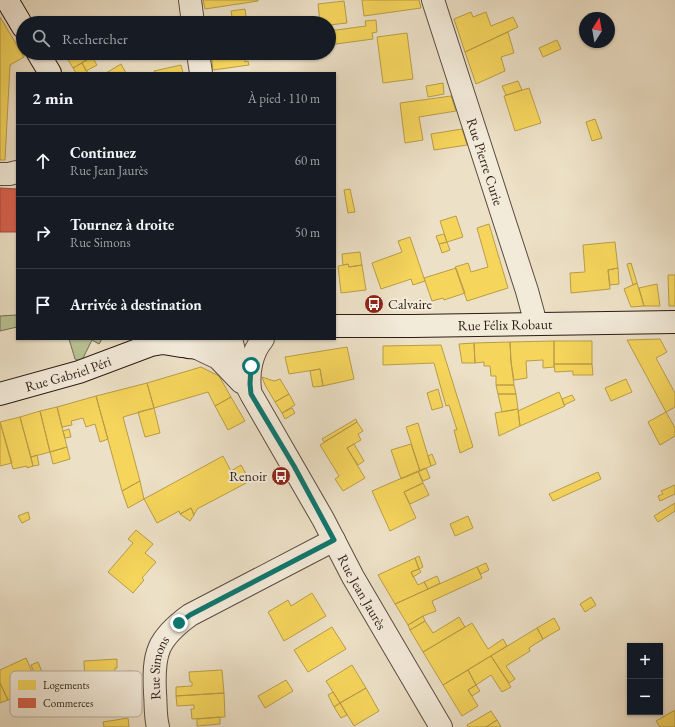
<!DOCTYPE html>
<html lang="fr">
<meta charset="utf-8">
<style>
body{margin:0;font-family:"EB Garamond",serif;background:#20242c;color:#f1f3f6}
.controls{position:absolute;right:12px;bottom:12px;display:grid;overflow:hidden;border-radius:0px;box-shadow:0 1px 3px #0004}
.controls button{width:36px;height:36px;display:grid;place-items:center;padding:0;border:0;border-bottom:1px solid #363941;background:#171b24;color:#f1f3f6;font:20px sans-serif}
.compass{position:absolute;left:579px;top:12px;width:36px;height:36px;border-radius:50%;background:#171b24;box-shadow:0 1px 3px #0004;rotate:11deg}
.stop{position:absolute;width:12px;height:12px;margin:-9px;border:3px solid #0f766e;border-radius:50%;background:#fff}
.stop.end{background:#0f766e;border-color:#fff;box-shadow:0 1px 4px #0008}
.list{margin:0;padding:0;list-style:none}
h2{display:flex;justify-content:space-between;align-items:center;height:52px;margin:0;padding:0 16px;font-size:17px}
h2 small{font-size:13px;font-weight:400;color:#9ea1a6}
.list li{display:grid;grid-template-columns:26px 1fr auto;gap:12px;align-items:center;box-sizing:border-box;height:72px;padding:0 16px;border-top:1px solid #363941}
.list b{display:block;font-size:15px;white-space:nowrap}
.list p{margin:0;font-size:13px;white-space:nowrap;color:#9ea1a6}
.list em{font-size:13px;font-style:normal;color:#9ea1a6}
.icon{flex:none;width:22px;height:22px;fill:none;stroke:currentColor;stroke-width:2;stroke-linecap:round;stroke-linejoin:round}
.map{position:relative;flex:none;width:675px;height:727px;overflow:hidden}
.search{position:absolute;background:#171b24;box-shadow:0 1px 3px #0004;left:16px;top:16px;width:320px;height:44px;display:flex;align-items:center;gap:10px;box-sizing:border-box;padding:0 14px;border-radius:22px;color:#9ea1a6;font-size:15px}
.panel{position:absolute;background:#171b24;box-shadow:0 1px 3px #0004;left:16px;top:72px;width:320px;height:268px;border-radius:0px}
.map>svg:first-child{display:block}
.green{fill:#b9c294;stroke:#726e54}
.homes{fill:#f6d55c;stroke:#b99d47}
.shops{fill:#d6604d;stroke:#a34b3c}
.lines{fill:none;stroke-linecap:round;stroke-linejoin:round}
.street-casing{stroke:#5c4c41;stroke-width:24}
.secondary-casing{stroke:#2c1b15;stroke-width:24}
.street{stroke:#f3ebda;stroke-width:22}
.secondary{stroke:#f3ebda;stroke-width:22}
.route{stroke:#0f766e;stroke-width:5}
.labels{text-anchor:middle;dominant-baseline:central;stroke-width:4;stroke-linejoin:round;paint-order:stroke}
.street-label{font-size:14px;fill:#2c1b15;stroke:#f3ebda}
.poi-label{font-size:14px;fill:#2c1b15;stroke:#f3ebda;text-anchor:start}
.key{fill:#f3ebda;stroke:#b7ad9f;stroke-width:1}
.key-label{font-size:11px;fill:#2c1b15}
</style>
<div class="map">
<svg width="675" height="727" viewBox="0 0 675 727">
<rect width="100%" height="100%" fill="#ece0c6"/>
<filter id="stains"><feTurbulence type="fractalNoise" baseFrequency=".005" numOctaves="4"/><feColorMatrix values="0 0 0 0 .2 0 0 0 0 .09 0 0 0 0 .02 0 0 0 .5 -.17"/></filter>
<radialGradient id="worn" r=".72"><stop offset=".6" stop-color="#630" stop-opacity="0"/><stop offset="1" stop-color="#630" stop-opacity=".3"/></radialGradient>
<path class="green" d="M 17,315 L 17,327 L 0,331 L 0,316 Z
M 69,339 L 102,339 L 99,344 L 92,340 L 81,362 L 75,359 Z"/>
<path class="homes" d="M 203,0 L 258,0 L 258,1 L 205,9 Z
M 362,0 L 419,0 L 421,8 L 364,16 Z
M 344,1 L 347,23 L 329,25 L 329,23 L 320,23 L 318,4 Z
M 245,9 L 247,23 L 233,23 L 231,11 Z
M 471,12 L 473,17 L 486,12 L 491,26 L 513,17 L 518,27 L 465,52 L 454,19 Z
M 0,17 L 24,57 L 10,65 L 5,160 L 0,160 Z
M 376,20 L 377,32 L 372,33 L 373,39 L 329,45 L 329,31 L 366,26 L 365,21 Z
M 508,32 L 514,53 L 501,57 L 505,71 L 476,84 L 465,52 Z
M 407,33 L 413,79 L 383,83 L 377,37 Z
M 557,40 L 561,49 L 543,57 L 539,48 Z
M 64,53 L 98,53 L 73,68 Z
M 211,53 L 259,53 L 244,55 L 245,62 L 248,61 L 249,65 L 213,70 Z
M 92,57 L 97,65 L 86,71 L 82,63 Z
M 82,63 L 88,73 L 76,73 L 73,68 Z
M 121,64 L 126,73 L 106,73 Z
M 181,65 L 183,73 L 155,73 L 154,71 Z
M 518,81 L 522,90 L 506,95 L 502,86 Z
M 443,83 L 444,94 L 428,97 L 426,86 Z
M 529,88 L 541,123 L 515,131 L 504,96 Z
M 451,96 L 456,111 L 419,117 L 423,140 L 405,143 L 400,103 Z
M 595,119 L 602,138 L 592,141 L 586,122 Z
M 462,129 L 467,145 L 434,150 L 431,134 Z
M 350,189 L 355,212 L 348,213 L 344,190 Z
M 456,216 L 463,237 L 447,242 L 440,221 Z
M 489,224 L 508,288 L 467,301 L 455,267 L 468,263 L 471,272 L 488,267 L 477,228 Z
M 444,234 L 447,242 L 439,244 L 436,236 Z
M 410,237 L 425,281 L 413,285 L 411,279 L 381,289 L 372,263 L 402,252 L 398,241 Z
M 447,242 L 450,250 L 442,253 L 439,244 Z
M 615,242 L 618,268 L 608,270 L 610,289 L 571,293 L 570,273 L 585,272 L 583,245 Z
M 360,252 L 362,265 L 349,267 L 348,264 L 343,265 L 342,254 Z
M 631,263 L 637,283 L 633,285 L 627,264 Z
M 348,264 L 349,267 L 362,265 L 366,290 L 341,293 L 338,266 Z
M 456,268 L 465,293 L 444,300 L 443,298 L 432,301 L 424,278 Z
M 618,268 L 619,284 L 610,285 L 608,270 Z
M 668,275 L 675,275 L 675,306 L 669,306 Z
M 637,283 L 644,306 L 631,307 L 624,289 Z
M 657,284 L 660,306 L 644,306 L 639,288 Z
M 660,339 L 667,352 L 656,358 L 675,393 L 675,407 L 666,412 L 627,340 Z
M 554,341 L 592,341 L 592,364 L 554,364 Z
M 554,341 L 554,367 L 543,368 L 543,360 L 526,361 L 527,378 L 514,380 L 511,362 L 510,342 Z
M 510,342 L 511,362 L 514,385 L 496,385 L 496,376 L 491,376 L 490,366 L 484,366 L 484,362 L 475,363 L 474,343 Z
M 474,343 L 475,363 L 462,363 L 459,344 Z
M 441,345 L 473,447 L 460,453 L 454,430 L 457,430 L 449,405 L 446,406 L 434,363 L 383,365 L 383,346 Z
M 347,347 L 354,379 L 323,386 L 320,369 L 289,374 L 285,357 Z
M 554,364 L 592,364 L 593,375 L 573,375 L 573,371 L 555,372 Z
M 201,367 L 219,376 L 231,397 L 215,406 L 208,392 L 154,408 L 147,383 Z
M 320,369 L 323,386 L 313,387 L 310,371 Z
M 262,377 L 274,381 L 280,379 L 289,394 L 275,402 L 265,385 Z
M 626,379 L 632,392 L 611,401 L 605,388 Z
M 147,383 L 154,408 L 123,417 L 140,481 L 122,491 L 96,396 Z
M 496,385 L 514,385 L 516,394 L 498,394 Z
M 438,389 L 443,407 L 432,410 L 427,393 Z
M 559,392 L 565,406 L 520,426 L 518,411 Z
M 289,394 L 295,405 L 282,413 L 275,402 Z
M 498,394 L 516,394 L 518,409 L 502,412 Z
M 572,395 L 575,400 L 564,405 L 562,399 Z
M 96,396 L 108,439 L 100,442 L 95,424 L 86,427 L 83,418 L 71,421 L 72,425 L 62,427 L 57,407 Z
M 231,397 L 245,421 L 228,430 L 215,406 Z
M 57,407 L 67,447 L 50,452 L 40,411 Z
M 154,408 L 160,433 L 145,437 L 138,412 Z
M 292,408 L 295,413 L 285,419 L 282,413 Z
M 518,409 L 520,426 L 499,436 L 495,413 Z
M 40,411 L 50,452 L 31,457 L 20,417 Z
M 666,412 L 675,428 L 675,436 L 660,445 L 648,422 Z
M 20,417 L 33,466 L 27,468 L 27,466 L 13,469 L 0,422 Z
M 356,419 L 357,422 L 324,442 L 322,439 Z
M 0,422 L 12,463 L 0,466 Z
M 357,422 L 363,431 L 358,434 L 361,440 L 347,448 L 365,478 L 343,491 L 335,479 L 339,476 L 320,445 Z
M 418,423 L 431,466 L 420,471 L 406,427 Z
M 69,429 L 71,437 L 65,438 L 63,431 Z
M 354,444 L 364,461 L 358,465 L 347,448 Z
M 411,444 L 420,471 L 401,479 L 391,450 Z
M 67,447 L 70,459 L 53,464 L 50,452 Z
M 432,454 L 436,464 L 431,466 L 428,456 Z
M 37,455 L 39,465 L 33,466 L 31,457 Z
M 223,456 L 231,471 L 241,465 L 250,481 L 197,509 L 194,515 L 191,508 L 180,514 L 179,511 L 157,523 L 144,499 Z
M 426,468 L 430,478 L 423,481 L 418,471 Z
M 418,471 L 423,483 L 404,492 L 416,518 L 390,531 L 372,491 Z
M 598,472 L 601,479 L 553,501 L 549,494 Z
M 140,481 L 144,499 L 128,508 L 122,491 Z
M 423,483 L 429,495 L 410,504 L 404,492 Z
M 675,485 L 675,494 L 660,501 L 658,496 L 663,494 L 661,491 Z
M 675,503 L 675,511 L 658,522 L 654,516 Z
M 191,508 L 194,515 L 190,521 L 180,514 Z
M 28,512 L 30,519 L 22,523 L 18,516 Z
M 468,516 L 473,528 L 455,536 L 450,524 Z
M 136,530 L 153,544 L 145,553 L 156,562 L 142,578 L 144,580 L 133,593 L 108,572 L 133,543 L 128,539 Z
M 419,556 L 423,567 L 419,569 L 415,558 Z
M 415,558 L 419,569 L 411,572 L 418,585 L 424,582 L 428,589 L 395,604 L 378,575 Z
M 486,563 L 489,570 L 481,574 L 477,567 Z
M 477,567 L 482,578 L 432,601 L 436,611 L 423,616 L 408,625 L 395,604 Z
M 419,569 L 421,572 L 413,577 L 411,572 Z
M 437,576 L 440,583 L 428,589 L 424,582 Z
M 312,593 L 326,616 L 284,641 L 268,612 L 288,600 L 291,606 Z
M 591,597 L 596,605 L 585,612 L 580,604 Z
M 423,616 L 425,621 L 410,630 L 408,625 Z
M 459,617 L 465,627 L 423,652 L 410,630 L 425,621 L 433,633 Z
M 554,618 L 560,629 L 543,639 L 537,628 Z
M 472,623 L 488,649 L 503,639 L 507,646 L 443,685 L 423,652 Z
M 332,627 L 346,649 L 308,672 L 294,650 Z
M 537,628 L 543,639 L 529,648 L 530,651 L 506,666 L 515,679 L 509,683 L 491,656 Z
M 491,656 L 511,687 L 502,692 L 491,675 L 476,685 L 468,670 Z
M 26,658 L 41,692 L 18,702 L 16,697 L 8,700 L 0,683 L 0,670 Z
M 117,659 L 117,668 L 115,668 L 115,672 L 132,671 L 132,681 L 85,684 L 84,661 Z
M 38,662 L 42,672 L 35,675 L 31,665 Z
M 352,665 L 366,688 L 340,703 L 326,681 Z
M 222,670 L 224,693 L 176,696 L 176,687 L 192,686 L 192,682 L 190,682 L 189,672 Z
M 468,670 L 476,685 L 468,690 L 478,706 L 462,716 L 443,685 Z
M 286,680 L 293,691 L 265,708 L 258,696 Z
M 0,683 L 8,700 L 0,703 Z
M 476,685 L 480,691 L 472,696 L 468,690 Z
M 366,688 L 379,711 L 354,726 L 340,703 Z
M 333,692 L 340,703 L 334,707 L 328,695 Z
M 224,693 L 225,717 L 192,719 L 191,709 L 194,709 L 194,705 L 177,706 L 176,696 Z
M 340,703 L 347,715 L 341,718 L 334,707 Z
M 675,710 L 675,727 L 660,727 L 656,721 Z
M 491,711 L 497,720 L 486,727 L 468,727 L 467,725 Z
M 220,717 L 220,724 L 197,726 L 197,719 Z
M 128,718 L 129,727 L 104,727 L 103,722 Z
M 497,720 L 501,727 L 486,727 Z"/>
<path class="shops" d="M 0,188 L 17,189 L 17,232 L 0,232 Z"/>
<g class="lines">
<g class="street-casing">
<g id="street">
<path d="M 190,0 L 193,23"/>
<path id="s1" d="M 433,0 L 527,291 L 536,324"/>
<path d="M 198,53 L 201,73"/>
<path d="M 0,174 L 9,174 L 17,172"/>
<path id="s2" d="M 231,339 L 239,370 L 251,394 L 323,519 L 353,577 L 441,727"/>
<path d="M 197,348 L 218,358 L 241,382"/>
<path d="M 250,390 C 248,373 251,353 263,339"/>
<path id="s3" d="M 158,727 C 155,716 156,704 155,693 C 153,653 157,639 190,615 L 334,540"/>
</g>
</g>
<g class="secondary-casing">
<g id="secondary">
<path d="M 7,0 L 23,27"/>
<path d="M 38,53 L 50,73"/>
<path id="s4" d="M 335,326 L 412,326 L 675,322"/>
<path d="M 170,339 C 185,350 204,351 219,339"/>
<path id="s5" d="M 0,394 L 79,372 L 151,345 L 163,343 L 181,346"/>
</g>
</g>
<use href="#street" class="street"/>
<use href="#secondary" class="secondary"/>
</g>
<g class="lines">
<path class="route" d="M 179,623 L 190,615 L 334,540 L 294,466 L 251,394 L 250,384 L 251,366"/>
</g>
<defs>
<g id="bus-disc" transform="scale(1)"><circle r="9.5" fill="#8f2418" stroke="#f3ebda"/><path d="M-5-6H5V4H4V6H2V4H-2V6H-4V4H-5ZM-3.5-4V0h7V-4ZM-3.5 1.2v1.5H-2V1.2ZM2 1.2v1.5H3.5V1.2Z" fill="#fff"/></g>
</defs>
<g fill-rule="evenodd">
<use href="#bus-disc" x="374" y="304"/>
<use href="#bus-disc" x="281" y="476"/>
</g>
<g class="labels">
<g class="street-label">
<text stroke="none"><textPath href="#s1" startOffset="170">Rue Pierre Curie</textPath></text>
<text stroke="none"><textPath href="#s4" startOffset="170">Rue Félix Robaut</textPath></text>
<text stroke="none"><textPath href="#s5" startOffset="71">Rue Gabriel Péri</textPath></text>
<text stroke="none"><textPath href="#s2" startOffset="286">Rue Jean Jaurès</textPath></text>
<text stroke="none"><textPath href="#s3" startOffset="60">Rue Simons</textPath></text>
</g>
<g class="poi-label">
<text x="388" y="304">Calvaire</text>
<text x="267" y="476" text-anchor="end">Renoir</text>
</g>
</g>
<rect x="10" y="671" width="132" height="46" rx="6" class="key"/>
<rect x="18" y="680" width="18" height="10" fill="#f6d55c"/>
<rect x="18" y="698" width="18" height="10" fill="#d6604d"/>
<g class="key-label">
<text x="43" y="689">Logements</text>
<text x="43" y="707">Commerces</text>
</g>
<rect width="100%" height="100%" filter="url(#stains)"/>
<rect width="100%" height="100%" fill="url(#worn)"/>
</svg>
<div class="controls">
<button>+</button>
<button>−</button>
</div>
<svg class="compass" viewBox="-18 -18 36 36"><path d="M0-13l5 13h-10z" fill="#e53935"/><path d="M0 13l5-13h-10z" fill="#9ea1a6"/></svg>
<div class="stop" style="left:251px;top:366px"></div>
<div class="stop end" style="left:179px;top:623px"></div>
<div class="search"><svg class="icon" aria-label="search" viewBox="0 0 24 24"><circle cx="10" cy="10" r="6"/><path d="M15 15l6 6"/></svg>Rechercher</div>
<section class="panel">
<h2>2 min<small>À pied · 110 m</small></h2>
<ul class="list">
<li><svg class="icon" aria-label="ahead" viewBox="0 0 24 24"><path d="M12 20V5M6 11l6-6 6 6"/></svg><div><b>Continuez</b><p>Rue Jean Jaurès</p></div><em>60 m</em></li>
<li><svg class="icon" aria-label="right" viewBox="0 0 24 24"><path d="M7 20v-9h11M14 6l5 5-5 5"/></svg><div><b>Tournez à droite</b><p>Rue Simons</p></div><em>50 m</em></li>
<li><svg class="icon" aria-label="arrive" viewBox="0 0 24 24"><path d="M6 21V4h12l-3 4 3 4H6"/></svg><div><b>Arrivée à destination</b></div></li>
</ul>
</section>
</div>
